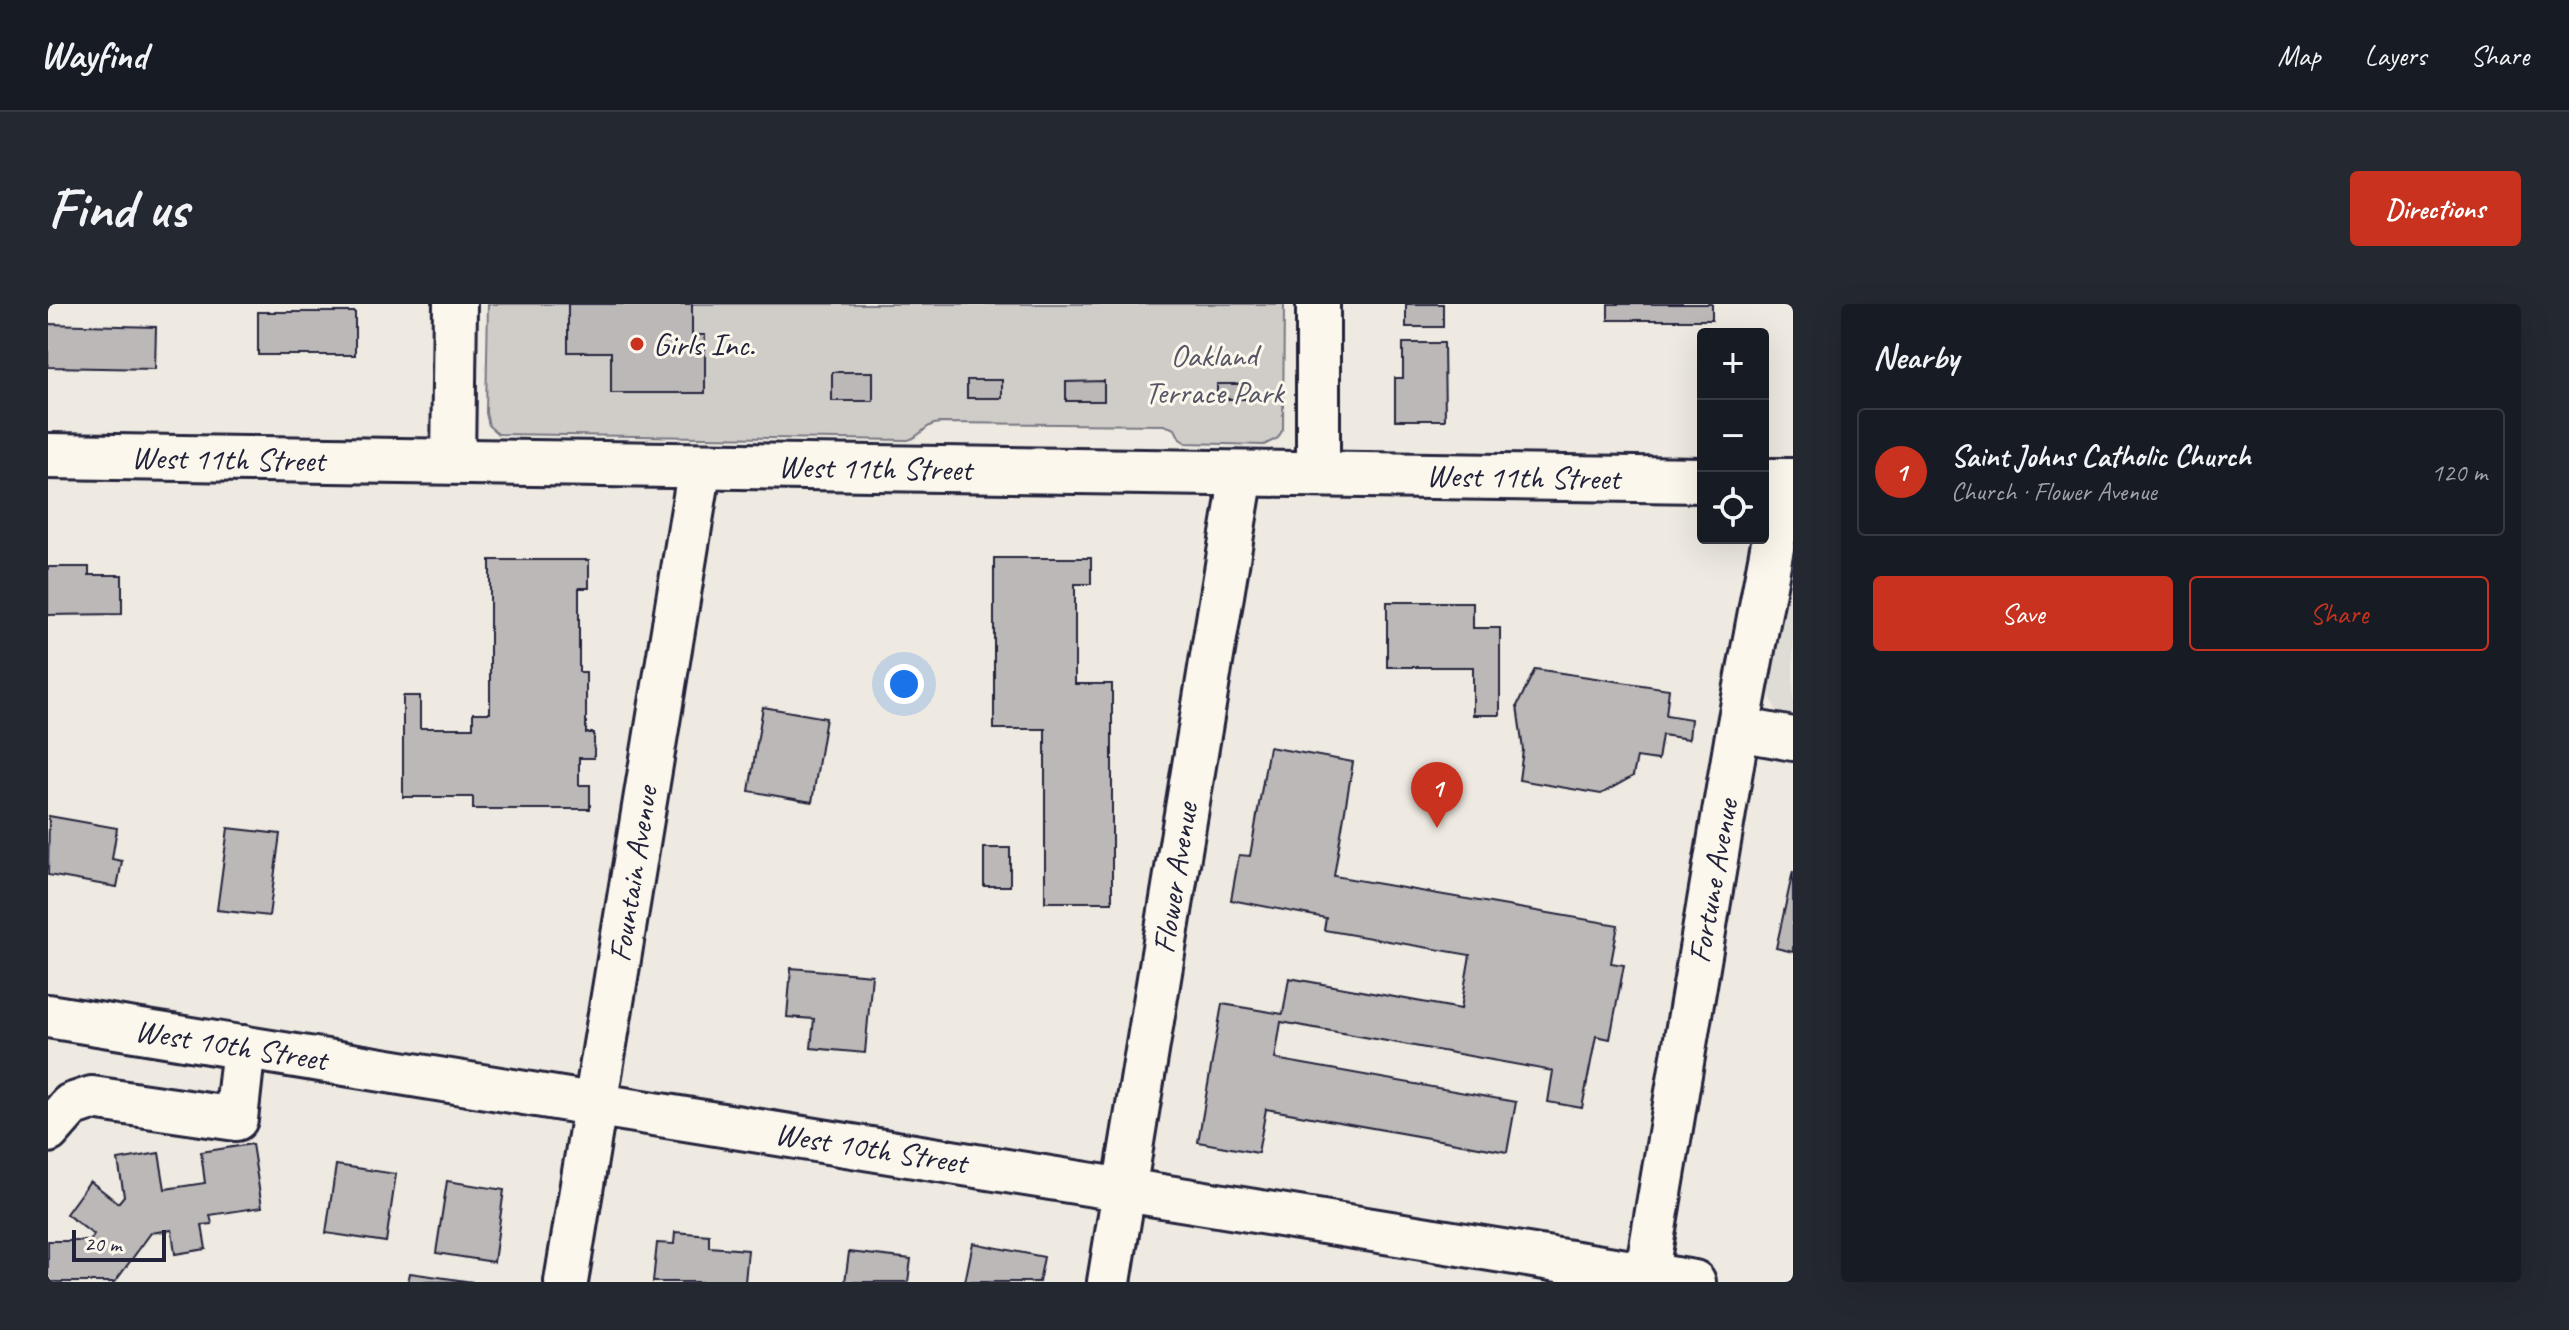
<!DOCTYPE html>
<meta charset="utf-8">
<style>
body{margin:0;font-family:Caveat,sans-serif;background:#242831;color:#f1f3f6}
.controls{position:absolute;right:24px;top:24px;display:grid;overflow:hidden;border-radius:8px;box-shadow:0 8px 32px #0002}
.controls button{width:72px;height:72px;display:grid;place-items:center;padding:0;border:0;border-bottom:2px solid #363941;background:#171b24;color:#f1f3f6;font:40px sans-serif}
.scale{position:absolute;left:24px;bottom:20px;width:94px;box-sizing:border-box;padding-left:8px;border:4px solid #22223b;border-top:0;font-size:22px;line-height:28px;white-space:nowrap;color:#22223b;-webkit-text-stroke:6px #fbf7ec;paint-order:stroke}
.you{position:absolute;left:856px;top:380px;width:28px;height:28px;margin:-20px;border:6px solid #fff;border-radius:50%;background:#1a73e8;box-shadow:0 0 0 12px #1a73e833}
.badge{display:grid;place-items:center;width:52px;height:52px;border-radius:50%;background:#c8321e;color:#fff;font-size:26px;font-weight:700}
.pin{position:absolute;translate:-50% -66px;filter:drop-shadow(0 2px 4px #0008)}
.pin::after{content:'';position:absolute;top:42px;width:28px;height:24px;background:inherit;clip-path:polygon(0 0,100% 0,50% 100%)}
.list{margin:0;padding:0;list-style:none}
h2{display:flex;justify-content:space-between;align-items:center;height:104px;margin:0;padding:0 32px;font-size:34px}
h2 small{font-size:26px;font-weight:400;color:#9ea1a6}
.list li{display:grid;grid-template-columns:52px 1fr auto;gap:24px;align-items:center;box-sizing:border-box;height:128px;margin:0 16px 16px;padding:0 16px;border:2px solid #363941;border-radius:8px}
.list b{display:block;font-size:30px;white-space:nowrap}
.list p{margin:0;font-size:26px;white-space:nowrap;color:#9ea1a6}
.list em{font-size:26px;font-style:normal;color:#9ea1a6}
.actions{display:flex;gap:16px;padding:24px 32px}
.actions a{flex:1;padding:18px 0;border:2px solid #c8321e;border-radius:8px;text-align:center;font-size:28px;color:#c8321e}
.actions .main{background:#c8321e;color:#fff}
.icon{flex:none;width:44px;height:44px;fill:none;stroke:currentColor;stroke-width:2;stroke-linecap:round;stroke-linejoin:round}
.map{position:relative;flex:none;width:1745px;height:978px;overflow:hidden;border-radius:8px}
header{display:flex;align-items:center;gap:48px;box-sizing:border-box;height:112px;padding:0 40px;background:#171b24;border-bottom:2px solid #363941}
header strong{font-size:38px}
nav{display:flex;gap:44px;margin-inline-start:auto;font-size:28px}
.intro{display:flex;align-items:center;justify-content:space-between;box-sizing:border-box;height:192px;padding:0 48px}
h1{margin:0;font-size:56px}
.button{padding:20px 36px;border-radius:8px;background:#c8321e;color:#fff;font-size:28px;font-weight:700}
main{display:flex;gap:48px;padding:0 48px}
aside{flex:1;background:#171b24;border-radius:8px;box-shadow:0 8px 32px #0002}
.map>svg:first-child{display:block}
.built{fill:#dfdbd5}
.green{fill:#d0cdc9;stroke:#797882;stroke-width:2}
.building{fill:#bcb8b8;stroke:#22223b;stroke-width:2}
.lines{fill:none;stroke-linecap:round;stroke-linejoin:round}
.minor-casing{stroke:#22223b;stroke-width:48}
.major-casing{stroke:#22223b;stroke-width:50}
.minor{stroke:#fbf7ec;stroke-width:42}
.major{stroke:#fbf7ec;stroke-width:44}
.poi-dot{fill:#c8321e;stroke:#fbf7ec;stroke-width:3}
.labels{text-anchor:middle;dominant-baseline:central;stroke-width:6;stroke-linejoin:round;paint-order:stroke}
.poi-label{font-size:32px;fill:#22223b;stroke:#fbf7ec;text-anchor:start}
.park-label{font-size:32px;fill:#565566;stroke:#fbf7ec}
.street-label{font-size:32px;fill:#22223b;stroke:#fbf7ec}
</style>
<header>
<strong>Wayfind</strong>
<nav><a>Map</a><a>Layers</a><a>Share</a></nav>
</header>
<div class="intro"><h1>Find us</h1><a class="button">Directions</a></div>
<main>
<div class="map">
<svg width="1745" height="978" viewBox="0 0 1745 978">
<rect width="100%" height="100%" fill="#eeeae2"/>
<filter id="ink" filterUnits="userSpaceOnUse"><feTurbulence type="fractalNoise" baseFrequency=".0125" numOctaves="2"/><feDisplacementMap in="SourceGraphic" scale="16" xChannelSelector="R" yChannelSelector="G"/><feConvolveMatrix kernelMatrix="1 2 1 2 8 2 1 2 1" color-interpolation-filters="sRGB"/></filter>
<g filter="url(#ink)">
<path class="built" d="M 1745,252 L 1745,419 L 1730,410 L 1720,387 Z"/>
<path class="green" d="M 440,0 L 1236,0 L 1235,125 L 1230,134 L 1216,141 L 1138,139 L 1132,135 L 1127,125 L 1116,121 L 891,119 C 877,120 873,133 860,136 L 450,130 L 441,122 L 438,109 Z"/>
<path class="building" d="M 520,0 L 644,0 L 644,31 L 657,31 L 657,89 L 563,89 L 563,48 L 520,48 Z
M 1358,0 L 1395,0 L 1395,23 L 1358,23 Z
M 1560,0 L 1664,0 L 1664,16 L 1560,16 Z
M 210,8 L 307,8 L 307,51 L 210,51 Z
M 0,20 L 108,23 L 107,65 L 0,63 Z
M 1355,39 L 1396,39 L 1397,116 L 1347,116 L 1347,74 L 1355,74 Z
M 784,68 L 825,68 L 825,97 L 784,97 Z
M 919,76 L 954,76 L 954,94 L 919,94 Z
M 1056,77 L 1056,97 L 1018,97 L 1018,78 Z
M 1169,80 L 1198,80 L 1198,95 L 1169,95 Z
M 946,254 L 1043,254 L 1043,280 L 1027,280 L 1027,380 L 1064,380 L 1064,598 L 997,598 L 997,425 L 946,425 Z
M 442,256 L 541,256 L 541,284 L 531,284 L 531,368 L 538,368 L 538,429 L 546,429 L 546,454 L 531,454 L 531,481 L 542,481 L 542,505 L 425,505 L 425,493 L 355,493 L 355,392 L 372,392 L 372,424 L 425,424 L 425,409 L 442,409 Z
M 0,263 L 41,263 L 41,271 L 74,271 L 74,310 L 0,311 Z
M 1339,298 L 1425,298 L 1425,324 L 1452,324 L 1452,411 L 1425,411 L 1425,363 L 1339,363 Z
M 1487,365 L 1621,385 L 1618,411 L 1643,415 L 1641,435 L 1614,431 L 1610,456 L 1589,453 L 1585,472 L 1553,490 L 1471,476 L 1475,446 L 1469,402 Z
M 715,403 L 778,414 L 764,498 L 701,487 Z
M 1221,443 L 1305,458 L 1286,572 L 1570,621 L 1563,659 L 1576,661 L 1562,735 L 1548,732 L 1534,804 L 1500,798 L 1505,767 L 1233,718 L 1227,755 L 1468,798 L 1459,848 L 1218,805 L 1210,849 L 1150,838 L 1174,700 L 1235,710 L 1241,674 L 1413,705 L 1417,680 L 1422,651 L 1276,626 L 1278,614 L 1183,596 L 1191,551 L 1202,552 Z
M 1,512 L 69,524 L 64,555 L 74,557 L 69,583 L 0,571 Z
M 180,524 L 232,530 L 221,612 L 169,606 Z
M 936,544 L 962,544 L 962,582 L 936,582 Z
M 1745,567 L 1745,648 L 1728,644 Z
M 743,664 L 824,671 L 817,749 L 763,744 L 766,715 L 739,713 Z
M 204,840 L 214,903 L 162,911 L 164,920 L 154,921 L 158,945 L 127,950 L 124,926 L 103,929 L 67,978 L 0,978 L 0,937 L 42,937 L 46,931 L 18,910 L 42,877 L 70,899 L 76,892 L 70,856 L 111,849 L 117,885 L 157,879 L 153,848 Z
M 288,861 L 348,870 L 338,938 L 278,929 Z
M 399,877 L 456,886 L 446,958 L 388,949 Z
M 627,928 L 661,931 L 661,943 L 700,946 L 697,978 L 605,978 L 609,939 L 626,940 Z
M 925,939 L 996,953 L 991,978 L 917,978 Z
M 801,948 L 863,955 L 860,978 L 797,978 Z
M 362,969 L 425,978 L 360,978 Z"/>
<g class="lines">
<g class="minor-casing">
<path id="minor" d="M 1270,0 L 1270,170
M 405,158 L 407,0
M 1690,425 L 1745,435
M 0,712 L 1646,978
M 0,827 L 23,801 L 44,794 L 188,815 L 196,743
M 518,978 L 652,162
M 1061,978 L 1194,170
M 1602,978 L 1602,949 L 1690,425 L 1733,196 L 1734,177"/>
</g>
<g class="major-casing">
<path id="major" d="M 0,152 L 1655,176
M 1715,177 L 1745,177"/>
</g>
<use href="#minor" class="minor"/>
<use href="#major" class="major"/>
</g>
</g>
<circle class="poi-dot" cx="589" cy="40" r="8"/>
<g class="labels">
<g class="poi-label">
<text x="605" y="40">Girls Inc.</text>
</g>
<g class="park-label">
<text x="1166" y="51">Oakland<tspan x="1166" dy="37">Terrace Park</tspan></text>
</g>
<g class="street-label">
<text transform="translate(180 155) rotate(1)">West 11th Street</text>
<text transform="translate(827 164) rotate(1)">West 11th Street</text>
<text transform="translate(1475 173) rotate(1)">West 11th Street</text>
<text transform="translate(585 570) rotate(-81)">Fountain Avenue</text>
<text transform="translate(1127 574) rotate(-81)">Flower Avenue</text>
<text transform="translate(1665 577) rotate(-80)">Fortune Avenue</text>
<text transform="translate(183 741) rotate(9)">West 10th Street</text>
<text transform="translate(823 844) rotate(9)">West 10th Street</text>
</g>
</g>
</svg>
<div class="controls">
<button>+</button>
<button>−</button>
<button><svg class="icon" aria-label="locate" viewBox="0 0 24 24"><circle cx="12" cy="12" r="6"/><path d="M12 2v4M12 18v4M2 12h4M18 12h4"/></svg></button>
</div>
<div class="scale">20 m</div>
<div class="you"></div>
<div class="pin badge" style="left:1389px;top:524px">1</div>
</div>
<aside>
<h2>Nearby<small></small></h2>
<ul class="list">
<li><span class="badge">1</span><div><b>Saint Johns Catholic Church</b><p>Church · Flower Avenue</p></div><em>120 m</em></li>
</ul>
<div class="actions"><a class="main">Save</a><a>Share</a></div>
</aside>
</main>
